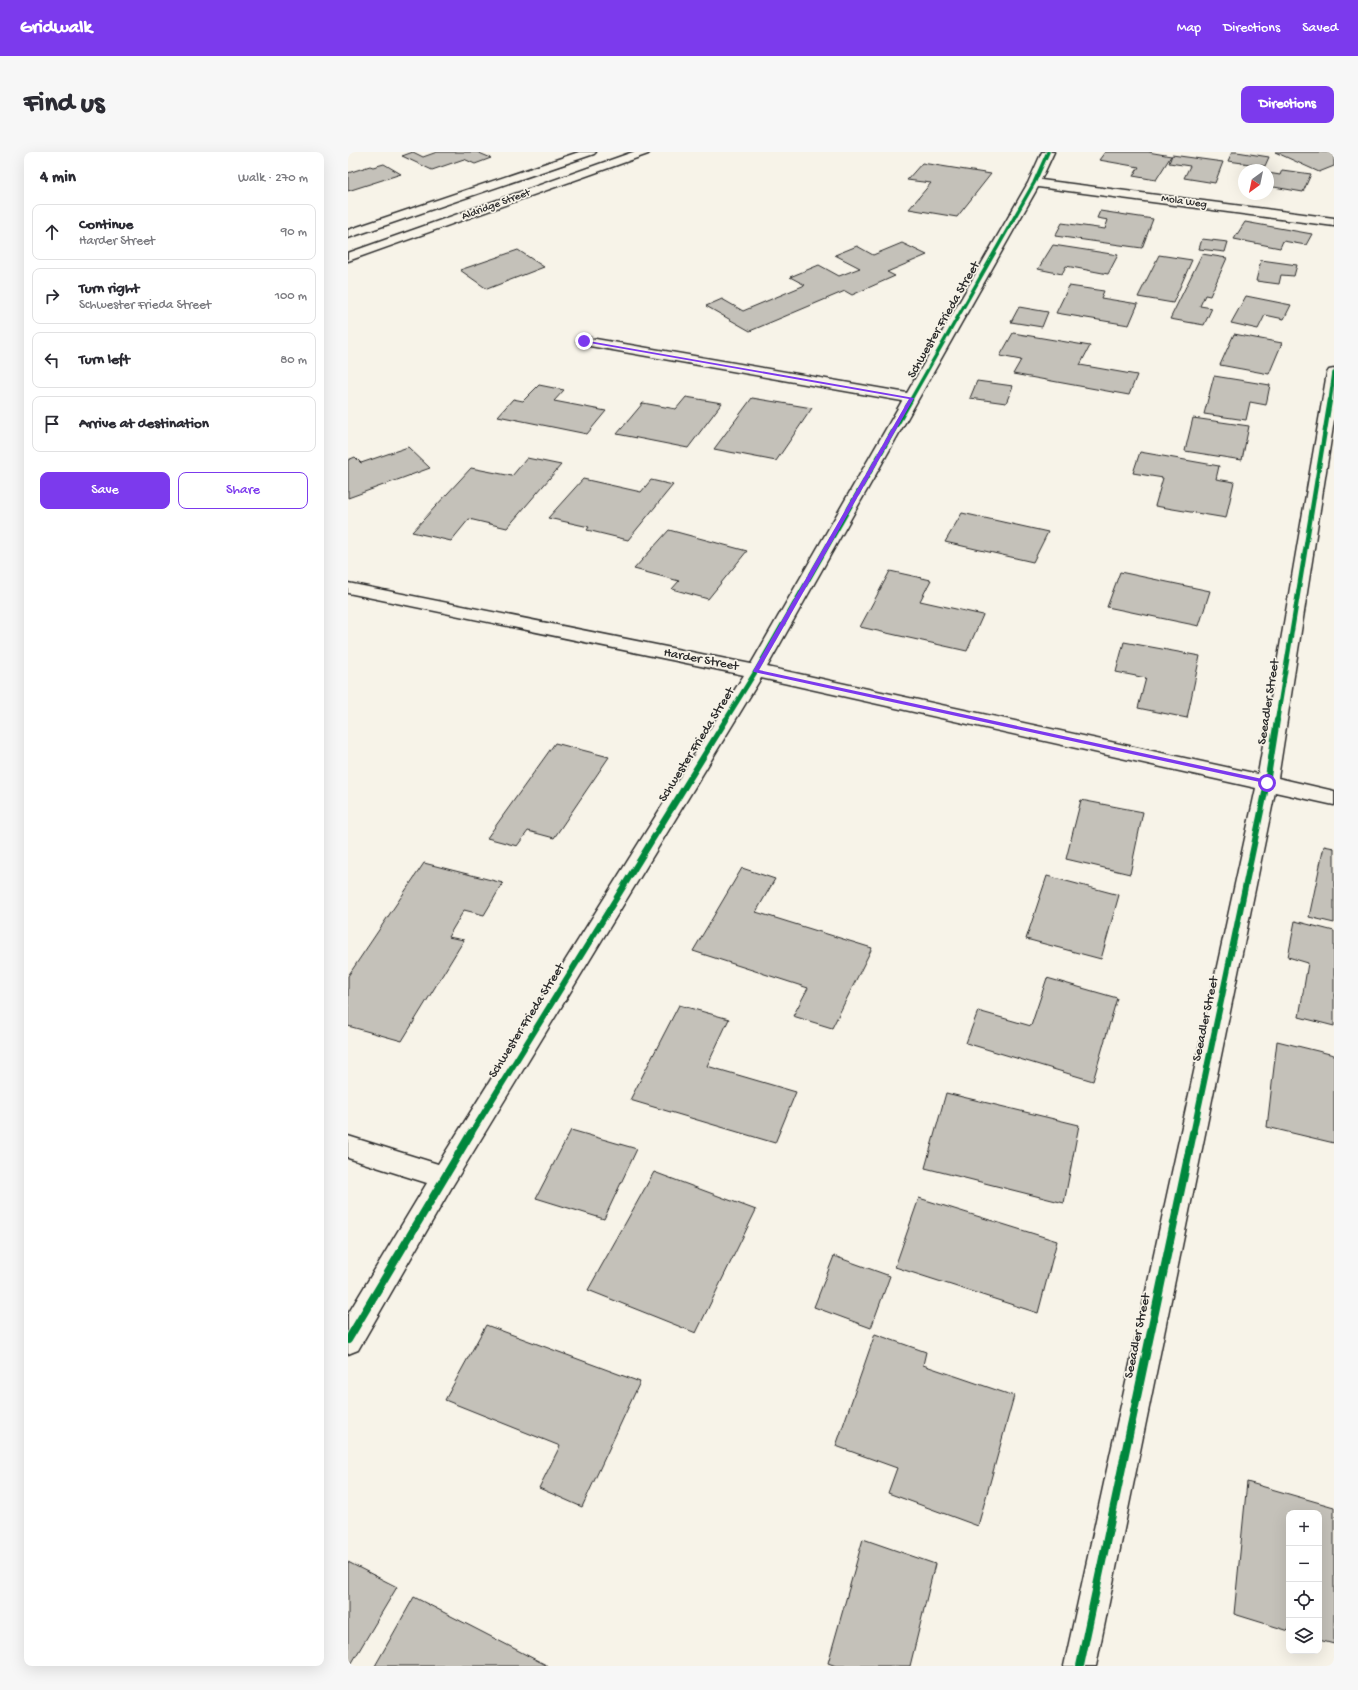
<!DOCTYPE html>
<meta charset="utf-8">
<style>
body{margin:0;font-family:"Gochi Hand",sans-serif;background:#f7f7f7;color:#2b2b33}
.controls{position:absolute;right:12px;bottom:12px;display:grid;overflow:hidden;border-radius:8px;box-shadow:0 4px 16px #0002}
.controls button{width:36px;height:36px;display:grid;place-items:center;padding:0;border:0;border-bottom:1px solid #e1e1e2;background:#fff;color:#2b2b33;font:20px sans-serif}
.compass{position:absolute;left:890px;top:12px;width:36px;height:36px;border-radius:50%;background:#fff;box-shadow:0 4px 16px #0002;rotate:213deg}
.stop{position:absolute;width:12px;height:12px;margin:-9px;border:3px solid #7c3aed;border-radius:50%;background:#fff}
.stop.end{background:#7c3aed;border-color:#fff;box-shadow:0 1px 4px #0008}
.list{margin:0;padding:0;list-style:none}
h2{display:flex;justify-content:space-between;align-items:center;height:52px;margin:0;padding:0 16px;font-size:17px}
h2 small{font-size:13px;font-weight:400;color:#7c7c81}
.list li{display:grid;grid-template-columns:26px 1fr auto;gap:12px;align-items:center;box-sizing:border-box;height:56px;margin:0 8px 8px;padding:0 8px;border:1px solid #e1e1e2;border-radius:8px}
.list b{display:block;font-size:15px;white-space:nowrap}
.list p{margin:0;font-size:13px;white-space:nowrap;color:#7c7c81}
.list em{font-size:13px;font-style:normal;color:#7c7c81}
.actions{display:flex;gap:8px;padding:12px 16px}
.actions a{flex:1;padding:9px 0;border:1px solid #7c3aed;border-radius:8px;text-align:center;font-size:14px;color:#7c3aed}
.actions .main{background:#7c3aed;color:#fff}
.icon{flex:none;width:22px;height:22px;fill:none;stroke:currentColor;stroke-width:2;stroke-linecap:round;stroke-linejoin:round}
.map{position:relative;flex:none;width:986px;height:1514px;overflow:hidden;border-radius:8px}
header{display:flex;align-items:center;gap:24px;box-sizing:border-box;height:56px;padding:0 20px;background:#7c3aed;color:#fff}
header strong{font-size:19px}
nav{display:flex;gap:22px;margin-inline-start:auto;font-size:14px}
.intro{display:flex;align-items:center;justify-content:space-between;box-sizing:border-box;height:96px;padding:0 24px}
h1{margin:0;font-size:28px}
.button{padding:10px 18px;border-radius:8px;background:#7c3aed;color:#fff;font-size:14px;font-weight:700}
main{display:flex;gap:24px;padding:0 24px}
aside{flex:1;background:#fff;border-radius:8px;box-shadow:0 4px 16px #0002}
.map>svg:first-child{display:block}
.building{fill:#c4c1b9;stroke:#2b2b2b}
.lines{fill:none;stroke-linecap:round;stroke-linejoin:round}
.street-casing{stroke:#2b2b2b;stroke-width:3}
.secondary-casing{stroke:#2b2b2b;stroke-width:3}
.street{fill:#f7f3e8;fill-rule:evenodd}
.secondary{fill:#f7f3e8;fill-rule:evenodd}
.cycleway-far3-casing{stroke:#f7f3e8;stroke-width:5}
.cycleway-far2-casing{stroke:#f7f3e8;stroke-width:6}
.cycleway-far1-casing{stroke:#f7f3e8;stroke-width:8}
.cycleway-casing{stroke:#f7f3e8;stroke-width:10}
.cycleway-far3{stroke:#00873e;stroke-width:3.5}
.cycleway-far2{stroke:#00873e;stroke-width:4.5}
.cycleway-far1{stroke:#00873e;stroke-width:6}
.cycleway{stroke:#00873e;stroke-width:8}
.route{fill:#7c3aed}
.labels{text-anchor:middle;dominant-baseline:central;stroke-width:3.5;stroke-linejoin:round;paint-order:stroke}
.far-street-label{font-size:11px;fill:#2b2b2b;stroke:#f7f3e8}
.street-label{font-size:13px;fill:#2b2b2b;stroke:#f7f3e8}
</style>
<header>
<strong>Gridwalk</strong>
<nav><a>Map</a><a>Directions</a><a>Saved</a></nav>
</header>
<div class="intro"><h1>Find us</h1><a class="button">Directions</a></div>
<main>
<aside>
<h2>4 min<small>Walk · 270 m</small></h2>
<ul class="list">
<li><svg class="icon" aria-label="ahead" viewBox="0 0 24 24"><path d="M12 20V5M6 11l6-6 6 6"/></svg><div><b>Continue</b><p>Harder Street</p></div><em>90 m</em></li>
<li><svg class="icon" aria-label="right" viewBox="0 0 24 24"><path d="M7 20v-9h11M14 6l5 5-5 5"/></svg><div><b>Turn right</b><p>Schwester Frieda Street</p></div><em>100 m</em></li>
<li><svg class="icon" aria-label="left" viewBox="0 0 24 24"><path d="M17 20v-9H6M10 6l-5 5 5 5"/></svg><div><b>Turn left</b></div><em>80 m</em></li>
<li><svg class="icon" aria-label="arrive" viewBox="0 0 24 24"><path d="M6 21V4h12l-3 4 3 4H6"/></svg><div><b>Arrive at destination</b></div></li>
</ul>
<div class="actions"><a class="main">Save</a><a>Share</a></div>
</aside>
<div class="map">
<svg width="986" height="1514" viewBox="0 0 986 1514">
<rect width="100%" height="100%" fill="#f7f3e8"/>
<filter id="ink" filterUnits="userSpaceOnUse"><feTurbulence type="fractalNoise" baseFrequency=".025" numOctaves="2"/><feDisplacementMap in="SourceGraphic" scale="8" xChannelSelector="R" yChannelSelector="G"/><feConvolveMatrix kernelMatrix="1 2 1 2 8 2 1 2 1" color-interpolation-filters="sRGB"/></filter>
<g filter="url(#ink)">
<path class="building" d="M 65,0 L 75,5 L 89,0 L 129,0 L 143,6 L 127,12 L 116,7 L 84,18 L 54,4 Z
M 757,0 L 800,0 L 823,4 L 808,28 L 785,24 L 791,15 L 751,8 Z
M 884,0 L 889,0 L 921,5 L 917,14 L 880,9 Z
M 927,0 L 983,0 L 986,1 L 986,14 L 971,20 Z
M 824,3 L 875,10 L 867,31 L 836,26 L 842,14 L 821,11 Z
M 574,11 L 643,22 L 609,65 L 561,57 L 583,31 L 559,28 Z
M 36,12 L 53,22 L 0,39 L 0,21 L 22,14 L 25,15 Z
M 934,18 L 963,22 L 955,40 L 920,34 L 920,21 L 932,23 Z
M 752,59 L 805,67 L 794,96 L 707,84 L 714,71 L 757,77 L 760,68 L 749,66 Z
M 897,70 L 964,82 L 958,93 L 935,89 L 932,96 L 886,87 Z
M 854,87 L 880,90 L 877,100 L 851,97 Z
M 554,91 L 579,103 L 539,120 L 547,124 L 504,143 L 497,139 L 402,179 L 358,154 L 374,147 L 395,159 L 457,133 L 442,125 L 471,113 L 491,124 L 512,116 L 487,103 L 509,94 L 525,103 Z
M 705,93 L 770,103 L 760,122 L 718,114 L 714,122 L 690,117 Z
M 170,98 L 196,115 L 139,137 L 112,118 Z
M 854,102 L 879,106 L 862,144 L 857,143 L 852,154 L 864,156 L 856,173 L 822,167 Z
M 811,103 L 844,108 L 825,151 L 790,145 Z
M 913,108 L 949,113 L 946,124 L 933,123 L 931,132 L 908,129 Z
M 721,134 L 756,139 L 753,146 L 790,152 L 781,173 L 708,161 Z
M 898,144 L 943,153 L 936,167 L 917,163 L 910,177 L 883,171 Z
M 671,155 L 700,160 L 694,175 L 663,170 Z
M 665,181 L 742,194 L 732,213 L 789,223 L 781,243 L 665,222 L 673,208 L 652,204 Z
M 886,182 L 934,191 L 921,222 L 872,213 Z
M 866,224 L 922,233 L 918,253 L 902,250 L 898,268 L 856,262 Z
M 629,229 L 665,234 L 658,251 L 622,246 Z
M 191,233 L 216,238 L 206,249 L 258,259 L 239,282 L 150,264 L 165,247 L 175,249 Z
M 338,245 L 374,251 L 340,296 L 269,282 L 295,251 L 328,257 Z
M 404,246 L 464,256 L 428,309 L 366,297 Z
M 845,266 L 901,274 L 894,308 L 837,299 Z
M 60,295 L 82,316 L 0,346 L 0,308 L 7,305 L 13,311 Z
M 792,300 L 871,314 L 868,327 L 886,330 L 878,366 L 807,354 L 815,326 L 785,321 Z
M 179,306 L 213,313 L 159,376 L 121,367 L 103,389 L 64,380 L 123,316 L 164,324 Z
M 235,327 L 293,340 L 303,328 L 325,333 L 280,388 L 239,378 L 241,375 L 200,366 Z
M 614,361 L 700,380 L 685,410 L 597,390 Z
M 321,378 L 399,399 L 360,447 L 324,437 L 331,429 L 286,417 Z
M 542,419 L 583,428 L 572,449 L 635,463 L 619,499 L 512,475 Z
M 772,420 L 862,439 L 851,474 L 759,455 Z
M 776,490 L 852,504 L 839,566 L 790,556 L 798,526 L 768,520 Z
M 207,591 L 261,605 L 206,686 L 180,679 L 169,694 L 139,686 Z
M 733,648 L 795,660 L 782,722 L 718,707 Z
M 976,694 L 986,696 L 986,771 L 961,765 Z
M 76,711 L 155,731 L 136,763 L 116,758 L 100,785 L 116,788 L 54,889 L 0,874 L 0,824 Z
M 394,716 L 427,727 L 408,760 L 524,796 L 484,876 L 445,864 L 460,836 L 345,799 Z
M 699,724 L 771,743 L 753,807 L 678,787 Z
M 947,769 L 986,779 L 986,874 L 951,865 L 960,811 L 940,805 Z
M 699,826 L 769,846 L 745,929 L 618,891 L 630,859 L 683,874 Z
M 331,853 L 381,867 L 359,914 L 448,940 L 427,991 L 282,948 Z
M 929,889 L 986,903 L 986,991 L 919,975 Z
M 598,941 L 731,973 L 716,1051 L 577,1016 Z
M 223,978 L 289,997 L 256,1067 L 188,1046 Z
M 306,1020 L 408,1058 L 348,1181 L 240,1138 Z
M 571,1046 L 709,1089 L 690,1161 L 547,1115 Z
M 486,1104 L 542,1124 L 523,1176 L 466,1155 Z
M 138,1173 L 292,1230 L 234,1355 L 191,1336 L 212,1294 L 97,1248 Z
M 527,1182 L 578,1200 L 575,1213 L 666,1244 L 630,1374 L 540,1341 L 549,1316 L 488,1294 Z
M 899,1330 L 986,1355 L 986,1492 L 971,1488 L 971,1361 L 941,1361 L 941,1479 L 886,1462 Z
M 515,1387 L 587,1412 L 562,1514 L 488,1514 L 480,1511 Z
M 0,1410 L 49,1435 L 2,1514 L 0,1514 Z
M 66,1445 L 200,1514 L 27,1514 Z"/>
<g class="lines">
<g class="street-casing">
<path id="street" d="M 694,0 L 706,0 L 693,28 L 986,66 L 986,74 L 690,35 L 419,515 L 910,622 L 979,221 L 981,218 L 986,217 L 986,268 L 930,626 L 986,639 L 986,653 L 927,640 L 748,1514 L 716,1514 L 908,636 L 413,526 L 105,1033 L 10,1198 L 0,1202 L 0,1162 L 79,1031 L 0,1006 L 0,984 L 90,1012 L 396,523 L 0,441 L 0,431 L 403,512 L 554,249 L 236,193 L 231,192 L 229,189 L 231,186 L 236,185 L 559,241 L 680,31 Z"/>
</g>
<g class="secondary-casing">
<path id="secondary" d="M 231,0 L 248,0 L 246,2 L 0,86 L 0,78 Z
M 285,0 L 302,0 L 300,2 L 0,109 L 0,101 Z"/>
</g>
<use href="#street" class="street"/>
<use href="#secondary" class="secondary"/>
<g class="cycleway-far3-casing">
<path id="cycleway-far3" d="M 562,249 L 686,31 L 700,0
M 982,249 L 986,221"/>
</g>
<g class="cycleway-far2-casing">
<path id="cycleway-far2" d="M 377,569 L 408,519 L 563,248
M 929,569 L 982,248"/>
</g>
<g class="cycleway-far1-casing">
<path id="cycleway-far1" d="M 123,982 L 378,568
M 845,982 L 919,631 L 929,568"/>
</g>
<g class="cycleway-casing">
<path id="cycleway" d="M 0,1188 L 123,981
M 732,1514 L 845,981"/>
</g>
<use href="#cycleway-far3" class="cycleway-far3"/>
<use href="#cycleway-far2" class="cycleway-far2"/>
<use href="#cycleway-far1" class="cycleway-far1"/>
<use href="#cycleway" class="cycleway"/>
</g>
</g>
<path class="route" d="M 235,188 L 566,246 L 411,518 L 919,628 L 922,631 L 921,632 L 406,520 L 405,519 L 561,247 L 236,190 Z"/>
<g class="labels">
<g class="far-street-label">
<text transform="translate(836 50) rotate(8)">Mola Weg</text>
<text transform="translate(148 53) rotate(-20)">Aldridge Street</text>
</g>
<g class="street-label">
<text transform="translate(596 168) rotate(-60)">Schwester Frieda Street</text>
<text transform="translate(353 508) rotate(11)">Harder Street</text>
<text transform="translate(921 550) rotate(-81)">Seeadler Street</text>
<text transform="translate(349 593) rotate(-58)">Schwester Frieda Street</text>
<text transform="translate(858 867) rotate(-78)">Seeadler Street</text>
<text transform="translate(179 869) rotate(-58)">Schwester Frieda Street</text>
<text transform="translate(790 1184) rotate(-78)">Seeadler Street</text>
</g>
</g>
</svg>
<div class="controls">
<button>+</button>
<button>−</button>
<button><svg class="icon" aria-label="locate" viewBox="0 0 24 24"><circle cx="12" cy="12" r="6"/><path d="M12 2v4M12 18v4M2 12h4M18 12h4"/></svg></button>
<button><svg class="icon" aria-label="layers" viewBox="0 0 24 24"><path d="M12 4l9 5-9 5-9-5zM3 14l9 5 9-5"/></svg></button>
</div>
<svg class="compass" viewBox="-18 -18 36 36"><path d="M0-13l5 13h-10z" fill="#e53935"/><path d="M0 13l5-13h-10z" fill="#7c7c81"/></svg>
<div class="stop" style="left:919px;top:631px"></div>
<div class="stop end" style="left:236px;top:189px"></div>
</div>
</main>
